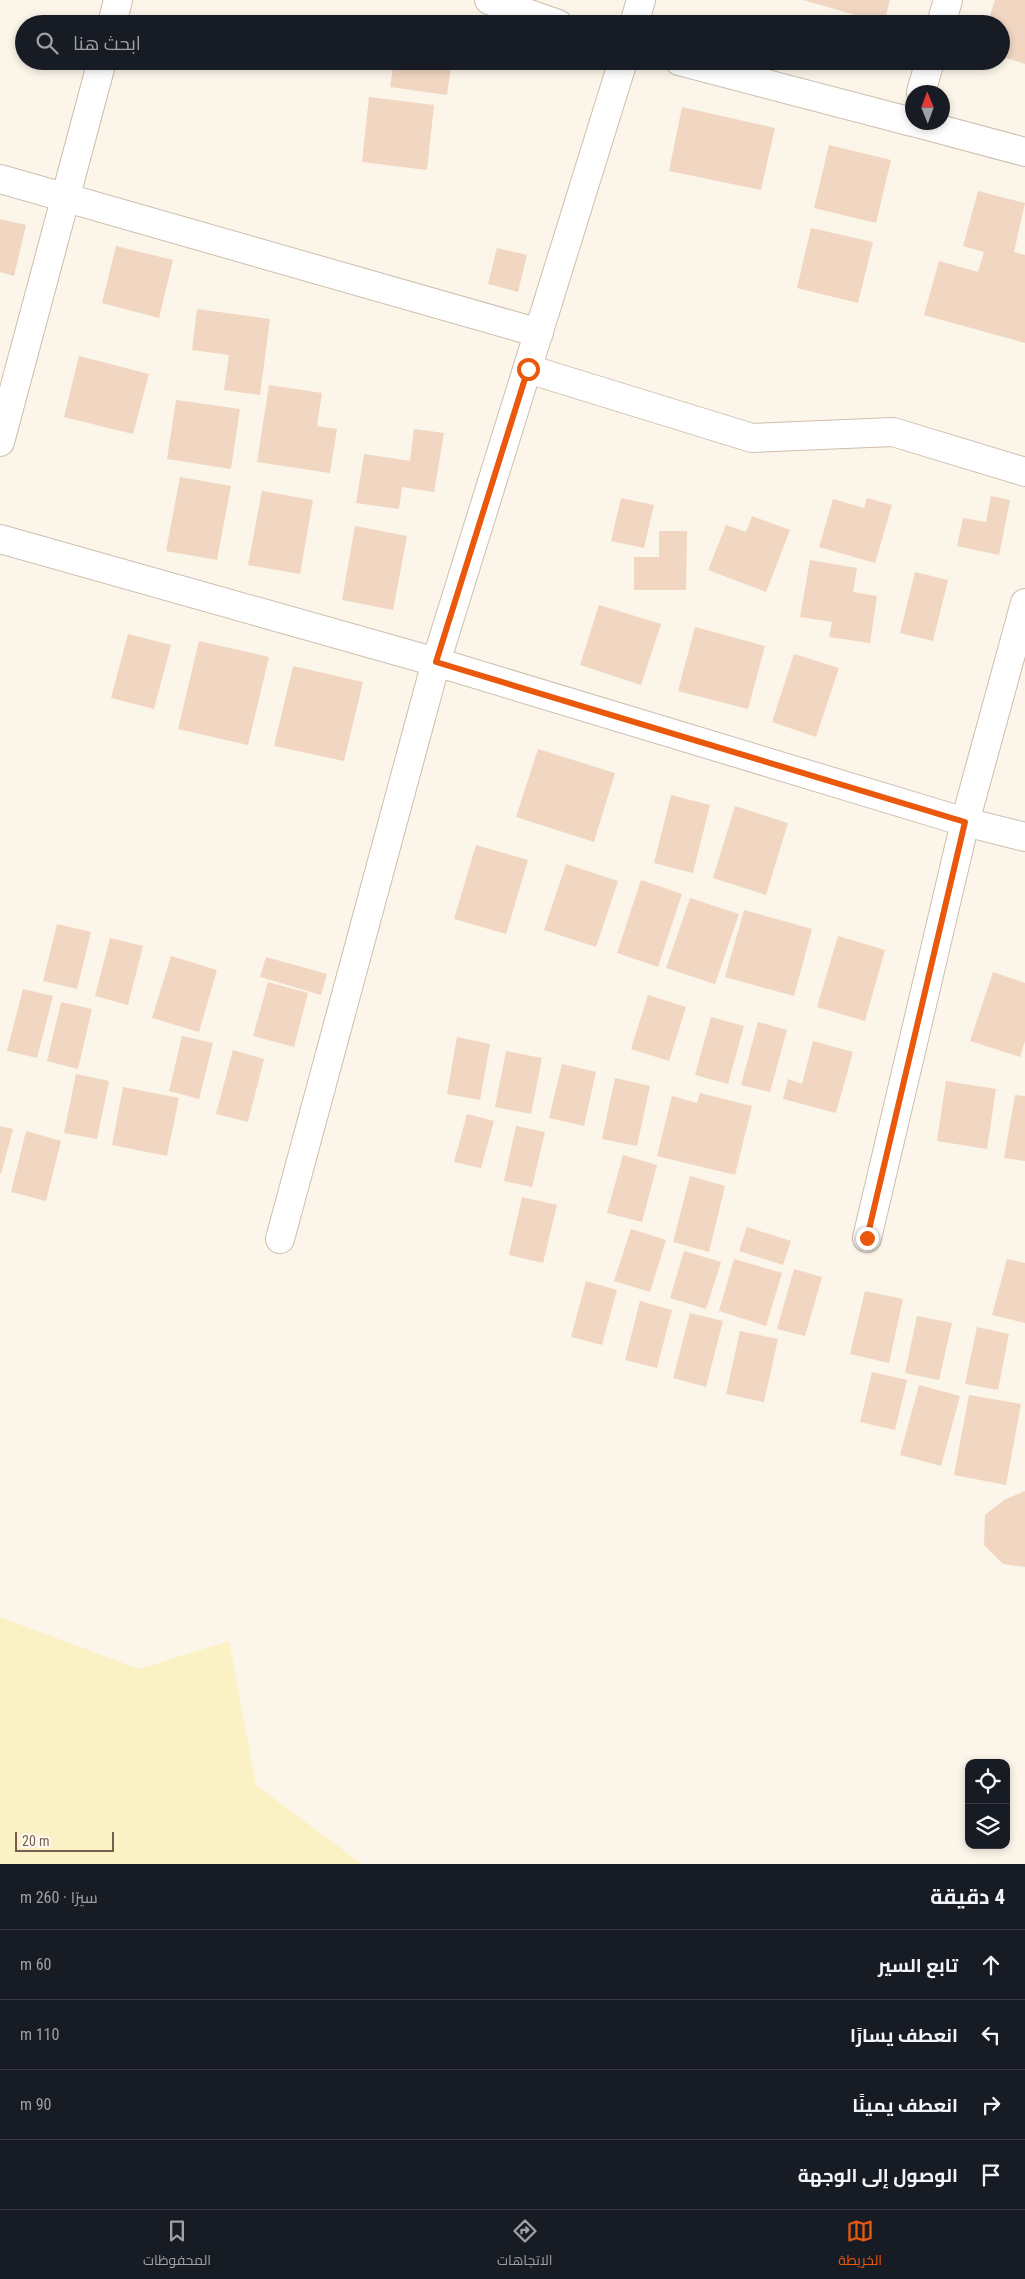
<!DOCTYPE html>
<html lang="ar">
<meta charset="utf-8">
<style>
body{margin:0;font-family:"Roboto Condensed",Cairo,sans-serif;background:#242831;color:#f1f3f6;direction:rtl}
.controls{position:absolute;right:15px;bottom:15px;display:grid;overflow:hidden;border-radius:10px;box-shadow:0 2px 8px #0003}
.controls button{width:45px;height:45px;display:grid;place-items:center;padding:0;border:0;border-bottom:1px solid #363941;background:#171b24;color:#f1f3f6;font:25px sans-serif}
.compass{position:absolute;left:905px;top:85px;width:45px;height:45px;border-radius:50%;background:#171b24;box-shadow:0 2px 8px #0003;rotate:359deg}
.scale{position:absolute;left:15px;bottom:12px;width:99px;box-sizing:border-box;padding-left:5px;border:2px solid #765d4c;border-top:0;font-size:14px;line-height:18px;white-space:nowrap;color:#765d4c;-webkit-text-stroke:4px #fff9ef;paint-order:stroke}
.stop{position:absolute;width:15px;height:15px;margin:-11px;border:4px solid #ea580c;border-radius:50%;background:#fff}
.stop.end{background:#ea580c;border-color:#fff;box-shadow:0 1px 5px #0008}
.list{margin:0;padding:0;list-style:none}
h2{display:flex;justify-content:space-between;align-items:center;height:65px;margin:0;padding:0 20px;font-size:21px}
h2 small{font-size:16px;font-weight:400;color:#9ea1a6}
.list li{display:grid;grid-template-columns:32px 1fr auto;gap:15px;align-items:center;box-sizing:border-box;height:70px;padding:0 20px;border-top:1px solid #363941}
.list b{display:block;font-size:19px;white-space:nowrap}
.list em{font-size:16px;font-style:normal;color:#9ea1a6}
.icon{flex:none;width:28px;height:28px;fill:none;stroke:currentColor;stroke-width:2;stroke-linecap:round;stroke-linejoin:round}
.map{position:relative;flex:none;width:1025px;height:1864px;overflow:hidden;direction:ltr}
.search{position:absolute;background:#171b24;box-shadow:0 2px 8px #0003;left:15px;right:15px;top:15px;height:55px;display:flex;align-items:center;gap:12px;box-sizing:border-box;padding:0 18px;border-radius:28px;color:#9ea1a6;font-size:19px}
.sheet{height:345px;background:#171b24}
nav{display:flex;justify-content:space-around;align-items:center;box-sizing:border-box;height:70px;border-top:1px solid #363941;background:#171b24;font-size:14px;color:#9ea1a6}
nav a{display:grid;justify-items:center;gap:2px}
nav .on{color:#ea580c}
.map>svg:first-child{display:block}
.sand{fill:#faf1c4}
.building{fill:#f1d6c1}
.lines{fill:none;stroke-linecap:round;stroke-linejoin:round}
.minor-casing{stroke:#cebeae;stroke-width:30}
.tertiary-casing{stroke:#cebeae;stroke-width:30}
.minor{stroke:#fff;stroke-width:28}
.tertiary{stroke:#fff;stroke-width:28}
.route{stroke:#ea580c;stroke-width:6}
</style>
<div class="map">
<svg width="1025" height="1864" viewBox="0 0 1025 1864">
<rect width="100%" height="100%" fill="#fcf5e9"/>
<path class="sand" d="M 0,1617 L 139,1669 L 229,1641 L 256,1785 L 362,1864 L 0,1864 Z"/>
<path class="building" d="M 803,0 L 890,0 L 884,23 Z
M 995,0 L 1025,0 L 1025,64 L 1001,56 L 1001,24 L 987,24 Z
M 394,61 L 452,61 L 447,95 L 390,87 Z
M 369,97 L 434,105 L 427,170 L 362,162 Z
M 682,107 L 775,128 L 761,190 L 669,171 Z
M 829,145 L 891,160 L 876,223 L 814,208 Z
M 978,191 L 1025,203 L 1014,252 L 1025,255 L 1025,343 L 924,315 L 939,261 L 978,272 L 984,252 L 963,246 Z
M 0,219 L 26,225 L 14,276 L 0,272 Z
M 811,228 L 873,242 L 858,303 L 797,288 Z
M 116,246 L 173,260 L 159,318 L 102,303 Z
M 497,248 L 527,255 L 518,292 L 488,284 Z
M 197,309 L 270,319 L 260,395 L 224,390 L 229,355 L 192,350 Z
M 79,356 L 149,374 L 133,434 L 64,417 Z
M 269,385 L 322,393 L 317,426 L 337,429 L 330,473 L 257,462 Z
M 176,400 L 240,409 L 231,469 L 167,459 Z
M 414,429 L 444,433 L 434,492 L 402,487 L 399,509 L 356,503 L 364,454 L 410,461 Z
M 180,477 L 231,486 L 217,560 L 166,551 Z
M 262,491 L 313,500 L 300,574 L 248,565 Z
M 991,496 L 1010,500 L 999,555 L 957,546 L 963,518 L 986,522 Z
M 621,498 L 654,505 L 644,548 L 611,541 Z
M 867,498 L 892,505 L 875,563 L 819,547 L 833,499 L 864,508 Z
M 752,516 L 790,530 L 766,592 L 708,570 L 726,525 L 746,532 Z
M 355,526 L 407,536 L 393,610 L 342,600 Z
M 659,531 L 687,531 L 686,590 L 634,590 L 634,557 L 659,557 Z
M 810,560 L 857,568 L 853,592 L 877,596 L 870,643 L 829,637 L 832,622 L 800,617 Z
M 915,572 L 948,580 L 933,641 L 900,633 Z
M 599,605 L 661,624 L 641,685 L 580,665 Z
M 695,627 L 765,646 L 748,709 L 678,691 Z
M 128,634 L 171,645 L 154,709 L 111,698 Z
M 199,641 L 269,657 L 248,745 L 178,729 Z
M 794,654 L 839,668 L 816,737 L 772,722 Z
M 293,666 L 363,682 L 344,761 L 274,746 Z
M 538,749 L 615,773 L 594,842 L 516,817 Z
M 671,795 L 710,805 L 693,873 L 654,863 Z
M 735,806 L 788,823 L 766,895 L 713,878 Z
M 476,845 L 528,860 L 506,934 L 454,919 Z
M 566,864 L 618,881 L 596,947 L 544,930 Z
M 641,880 L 682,894 L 658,967 L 617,953 Z
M 690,898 L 739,914 L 715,984 L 666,968 Z
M 744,910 L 812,929 L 794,996 L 725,977 Z
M 57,924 L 91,932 L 77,989 L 43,981 Z
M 838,936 L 885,950 L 865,1021 L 817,1007 Z
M 110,938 L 143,946 L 128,1005 L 95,996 Z
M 171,956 L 217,970 L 199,1032 L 152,1018 Z
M 266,957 L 327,974 L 321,995 L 260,977 Z
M 993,972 L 1025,983 L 1025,1041 L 1020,1057 L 970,1041 Z
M 268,982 L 308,993 L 294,1047 L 253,1036 Z
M 23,989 L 53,996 L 37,1058 L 7,1051 Z
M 648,995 L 686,1007 L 669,1061 L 631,1049 Z
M 61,1002 L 92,1009 L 78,1069 L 47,1061 Z
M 711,1017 L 744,1026 L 728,1084 L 695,1075 Z
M 758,1022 L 787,1030 L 770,1092 L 741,1085 Z
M 182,1036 L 213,1043 L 199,1099 L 169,1091 Z
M 457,1037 L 490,1044 L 480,1100 L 447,1094 Z
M 813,1041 L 853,1052 L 836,1113 L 783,1099 L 788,1079 L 802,1084 Z
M 233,1050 L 264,1059 L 248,1122 L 216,1114 Z
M 506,1051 L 542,1058 L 531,1114 L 495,1107 Z
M 562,1064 L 596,1072 L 584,1126 L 549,1118 Z
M 76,1074 L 109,1081 L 97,1139 L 64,1133 Z
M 615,1078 L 650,1086 L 637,1146 L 602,1139 Z
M 946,1081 L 996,1089 L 987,1149 L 937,1141 Z
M 123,1087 L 179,1098 L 167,1156 L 112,1145 Z
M 700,1093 L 752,1106 L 735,1175 L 657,1156 L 672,1096 L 697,1103 Z
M 1015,1095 L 1025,1096 L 1025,1161 L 1004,1158 Z
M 467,1114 L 494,1121 L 481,1168 L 454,1162 Z
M 0,1126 L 13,1129 L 1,1174 L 0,1173 Z
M 516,1126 L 545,1132 L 532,1187 L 504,1181 Z
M 26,1131 L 61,1141 L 46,1201 L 11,1192 Z
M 623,1155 L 657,1165 L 642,1222 L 607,1213 Z
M 690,1176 L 725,1186 L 709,1252 L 673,1242 Z
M 522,1197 L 557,1205 L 543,1263 L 509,1255 Z
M 747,1227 L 791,1241 L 783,1265 L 739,1251 Z
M 631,1229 L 666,1240 L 650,1292 L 614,1281 Z
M 684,1251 L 721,1262 L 706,1309 L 670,1298 Z
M 734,1259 L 782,1273 L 766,1326 L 719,1311 Z
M 1007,1259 L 1025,1263 L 1025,1323 L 992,1315 Z
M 794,1269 L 822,1277 L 805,1336 L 777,1329 Z
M 586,1281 L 617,1290 L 602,1345 L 571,1337 Z
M 865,1291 L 903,1299 L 889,1363 L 850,1354 Z
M 640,1301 L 672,1310 L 657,1368 L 625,1360 Z
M 690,1313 L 723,1321 L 706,1387 L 673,1378 Z
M 917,1316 L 952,1323 L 939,1380 L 905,1373 Z
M 977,1327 L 1009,1334 L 998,1390 L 965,1384 Z
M 740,1331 L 778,1339 L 764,1402 L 726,1394 Z
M 872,1372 L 907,1380 L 895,1430 L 860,1422 Z
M 919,1385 L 960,1396 L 941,1466 L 900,1455 Z
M 969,1395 L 1021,1404 L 1006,1485 L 954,1475 Z
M 1025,1491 L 1025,1567 L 1003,1564 L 984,1545 L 985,1515 L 1004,1500 Z"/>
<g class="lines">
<g class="minor-casing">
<path id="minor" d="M 112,24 L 118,0
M 634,24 L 641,0
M 941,24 L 948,0
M 921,92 L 930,61
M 0,179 L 539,333
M 528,369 L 752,438 L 893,432 L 1025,472
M 0,442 L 102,61
M 0,539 L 436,662 L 965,822 L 1025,837
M 867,1238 L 965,822 L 1025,603
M 280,1239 L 436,662 L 623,61"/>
</g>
<g class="tertiary-casing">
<path id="tertiary" d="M 489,0 L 558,24
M 679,61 L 912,122
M 913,122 L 1025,152"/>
</g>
<use href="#minor" class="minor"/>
<use href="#tertiary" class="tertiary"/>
</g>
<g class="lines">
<path class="route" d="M 528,369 L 436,662 L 965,822 L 867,1238"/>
</g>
</svg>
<div class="controls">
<button><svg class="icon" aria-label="locate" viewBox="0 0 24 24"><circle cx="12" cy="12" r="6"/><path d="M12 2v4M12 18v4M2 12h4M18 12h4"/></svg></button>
<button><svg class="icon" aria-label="layers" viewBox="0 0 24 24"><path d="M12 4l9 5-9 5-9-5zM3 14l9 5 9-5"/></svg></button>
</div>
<svg class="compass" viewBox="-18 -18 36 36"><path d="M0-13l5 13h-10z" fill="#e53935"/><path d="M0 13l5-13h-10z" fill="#9ea1a6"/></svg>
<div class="scale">20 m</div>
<div class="stop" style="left:528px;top:369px"></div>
<div class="stop end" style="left:867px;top:1238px"></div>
<div class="search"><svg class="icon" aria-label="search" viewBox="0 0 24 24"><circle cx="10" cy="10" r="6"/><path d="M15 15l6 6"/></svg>ابحث هنا</div>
</div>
<section class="sheet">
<h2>4 دقيقة<small>سيرًا · 260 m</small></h2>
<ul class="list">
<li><svg class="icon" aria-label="ahead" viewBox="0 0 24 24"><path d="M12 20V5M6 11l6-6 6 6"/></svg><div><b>تابع السير</b></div><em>60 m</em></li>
<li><svg class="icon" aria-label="left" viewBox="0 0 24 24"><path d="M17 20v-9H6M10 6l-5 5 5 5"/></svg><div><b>انعطف يسارًا</b></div><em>110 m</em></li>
<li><svg class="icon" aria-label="right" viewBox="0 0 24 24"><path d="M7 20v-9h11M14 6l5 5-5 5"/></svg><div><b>انعطف يمينًا</b></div><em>90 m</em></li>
<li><svg class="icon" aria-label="arrive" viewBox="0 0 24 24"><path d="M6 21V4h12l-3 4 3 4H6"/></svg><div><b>الوصول إلى الوجهة</b></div></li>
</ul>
</section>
<nav>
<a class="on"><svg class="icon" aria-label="map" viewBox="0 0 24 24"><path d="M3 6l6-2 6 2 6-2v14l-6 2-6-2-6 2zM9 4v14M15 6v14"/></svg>الخريطة</a>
<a><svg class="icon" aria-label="directions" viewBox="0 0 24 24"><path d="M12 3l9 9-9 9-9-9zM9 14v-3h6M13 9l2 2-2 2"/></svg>الاتجاهات</a>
<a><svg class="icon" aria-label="saved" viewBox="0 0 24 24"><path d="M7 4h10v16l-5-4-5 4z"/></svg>المحفوظات</a>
</nav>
